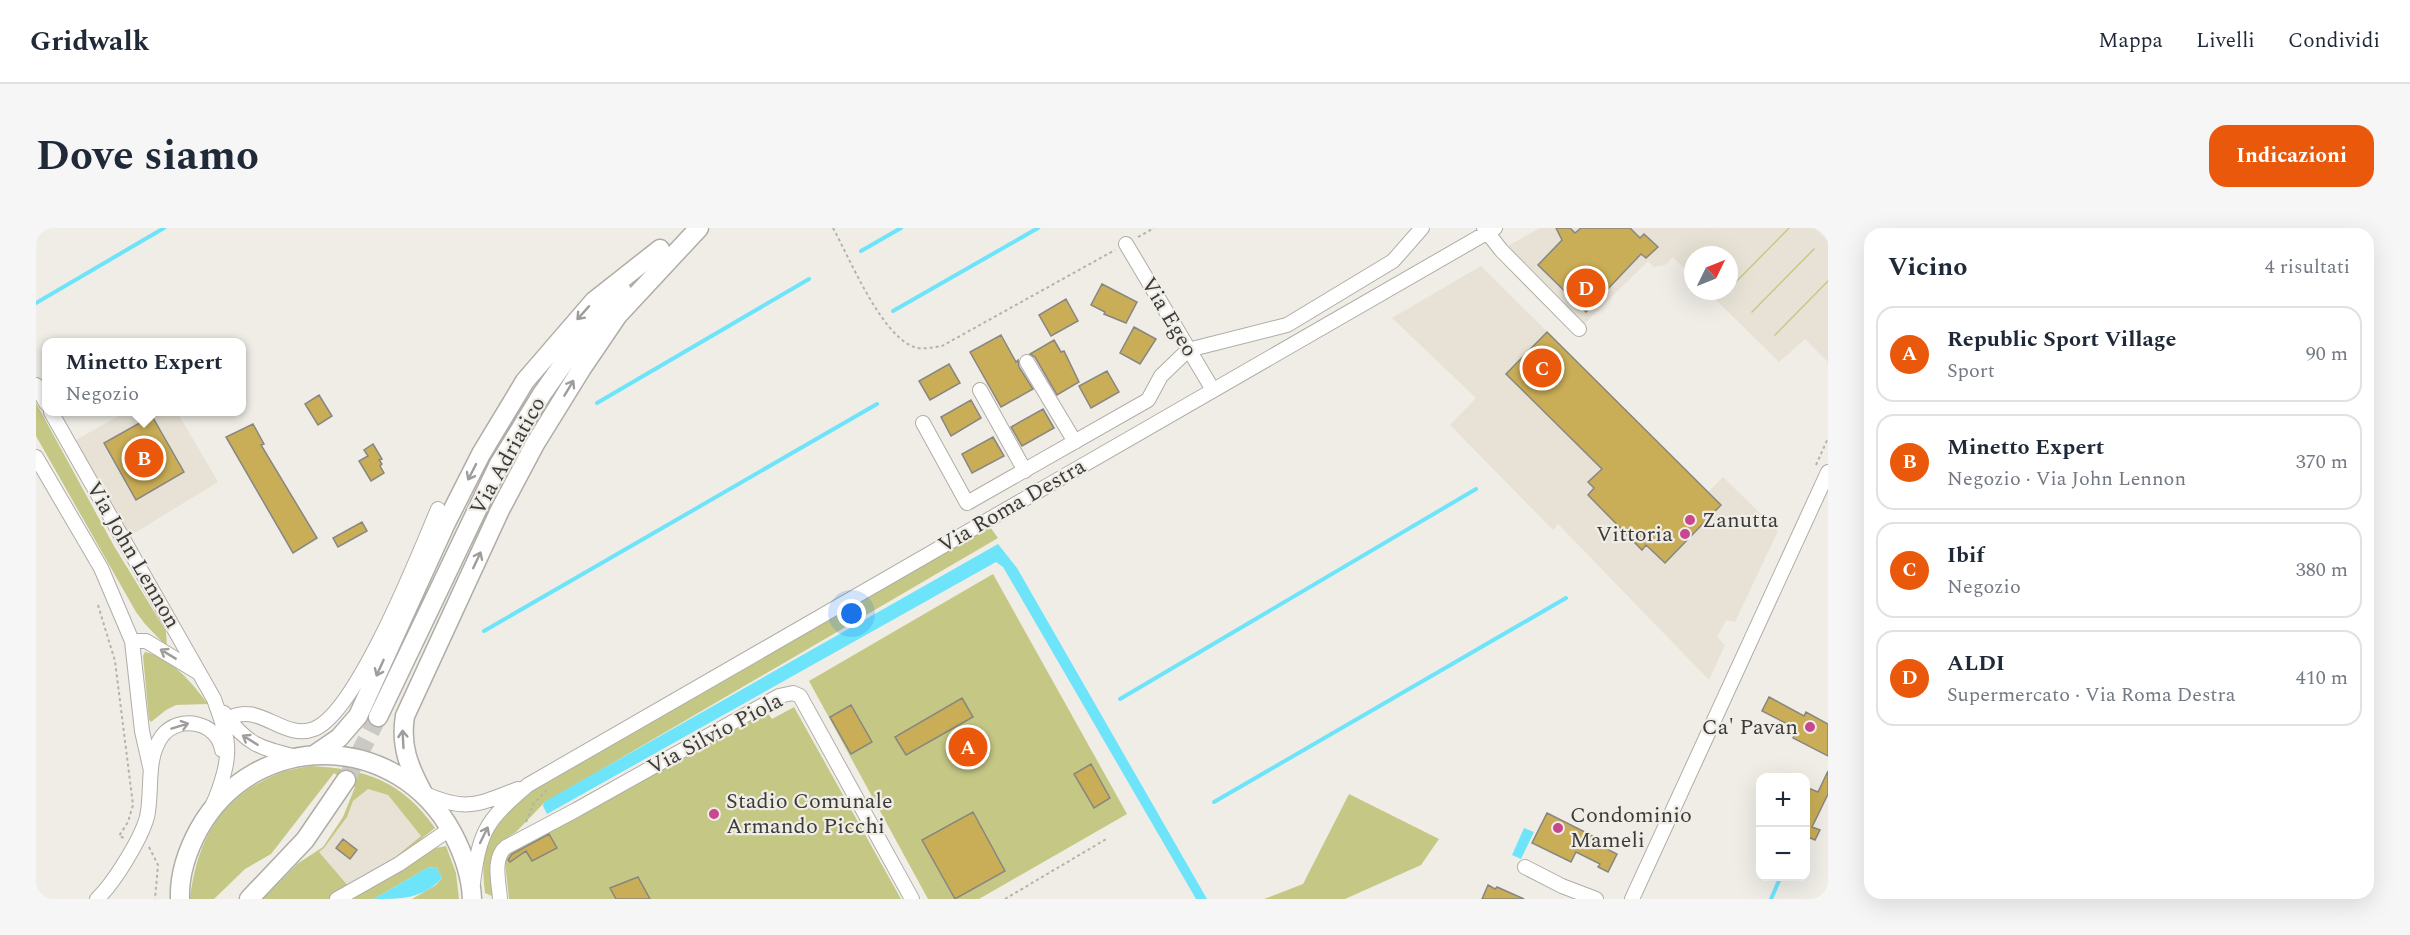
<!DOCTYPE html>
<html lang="it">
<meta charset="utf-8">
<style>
body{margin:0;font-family:Spectral,serif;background:#f6f6f7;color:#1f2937}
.controls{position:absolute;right:18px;bottom:18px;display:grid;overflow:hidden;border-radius:12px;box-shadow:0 6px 24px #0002}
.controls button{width:54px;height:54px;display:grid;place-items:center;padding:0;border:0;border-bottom:2px solid #e0e1e3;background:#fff;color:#1f2937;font:30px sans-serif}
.compass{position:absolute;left:1648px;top:18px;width:54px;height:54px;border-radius:50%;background:#fff;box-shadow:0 6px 24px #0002;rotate:47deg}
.you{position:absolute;left:816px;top:386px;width:21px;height:21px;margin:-15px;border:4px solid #fff;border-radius:50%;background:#1a73e8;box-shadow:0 0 0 9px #1a73e833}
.badge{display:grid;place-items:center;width:39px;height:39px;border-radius:50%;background:#ea580c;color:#fff;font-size:20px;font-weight:700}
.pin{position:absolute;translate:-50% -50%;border:3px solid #fff;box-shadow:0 2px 6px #0006}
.popup{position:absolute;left:6px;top:110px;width:204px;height:78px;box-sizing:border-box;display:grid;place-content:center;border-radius:12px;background:#fff;filter:drop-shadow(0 2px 4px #0005);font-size:20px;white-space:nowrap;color:#747a83}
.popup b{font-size:22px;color:#1f2937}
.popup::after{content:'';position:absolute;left:50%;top:100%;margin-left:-12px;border:12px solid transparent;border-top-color:#fff}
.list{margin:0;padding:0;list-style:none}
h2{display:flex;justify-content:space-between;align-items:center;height:78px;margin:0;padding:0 24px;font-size:26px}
h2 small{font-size:20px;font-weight:400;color:#747a83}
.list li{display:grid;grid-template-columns:39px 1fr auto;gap:18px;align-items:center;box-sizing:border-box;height:96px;margin:0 12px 12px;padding:0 12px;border:2px solid #e0e1e3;border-radius:18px}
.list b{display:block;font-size:22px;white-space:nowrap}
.list p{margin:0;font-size:20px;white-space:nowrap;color:#747a83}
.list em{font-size:20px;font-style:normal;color:#747a83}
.map{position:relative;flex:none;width:1792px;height:671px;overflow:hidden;border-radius:18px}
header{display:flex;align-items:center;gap:36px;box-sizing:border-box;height:84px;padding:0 30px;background:#fff;border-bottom:2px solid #e0e1e3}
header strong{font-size:28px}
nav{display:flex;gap:33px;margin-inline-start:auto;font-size:21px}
.intro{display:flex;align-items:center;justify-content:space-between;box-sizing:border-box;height:144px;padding:0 36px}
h1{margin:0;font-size:42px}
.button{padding:15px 27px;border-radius:18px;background:#ea580c;color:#fff;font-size:21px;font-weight:700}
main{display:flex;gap:36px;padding:0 36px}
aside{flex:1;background:#fff;border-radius:18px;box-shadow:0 6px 24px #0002}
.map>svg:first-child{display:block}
.built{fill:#e7e2d5}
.green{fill:#c5c884;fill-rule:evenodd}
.water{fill:#6ee4fb}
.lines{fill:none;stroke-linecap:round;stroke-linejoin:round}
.stream{stroke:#6ee4fb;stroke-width:4}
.building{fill:#c9ad57;stroke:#888681;stroke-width:1.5}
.major-tunnel{stroke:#cbc9c3;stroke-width:18;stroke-dasharray:18 9;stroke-linecap:butt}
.minor-casing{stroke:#b0ada7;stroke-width:16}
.major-casing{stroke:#b0ada7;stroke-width:21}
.path{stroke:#b3b2ac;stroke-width:2;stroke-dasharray:3 3;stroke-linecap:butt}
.minor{stroke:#fff;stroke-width:14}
.major{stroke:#fff;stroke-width:18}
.oneway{stroke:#9e9d9c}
.poi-dot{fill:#c9478f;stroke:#efede6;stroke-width:2}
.labels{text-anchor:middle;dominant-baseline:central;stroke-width:4.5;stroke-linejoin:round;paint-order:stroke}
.street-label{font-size:22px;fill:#3c3b39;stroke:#efede6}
.poi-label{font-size:22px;fill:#3c3b39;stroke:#efede6;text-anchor:start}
</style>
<header>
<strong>Gridwalk</strong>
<nav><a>Mappa</a><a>Livelli</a><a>Condividi</a></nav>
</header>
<div class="intro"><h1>Dove siamo</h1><a class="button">Indicazioni</a></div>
<main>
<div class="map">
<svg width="1792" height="671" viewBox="0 0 1792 671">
<rect width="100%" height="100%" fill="#efede6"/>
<path class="built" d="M 1504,0 L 1779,0 L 1792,13 L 1792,134 L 1769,111 L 1743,134 L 1671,63 L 1693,63 L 1693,27 L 1657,27 L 1657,49 L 1637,29 L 1629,37 L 1618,39 L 1612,33 L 1540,104 L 1459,25 Z
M 1445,38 L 1672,264 L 1687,249 L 1742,303 L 1699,394 L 1690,392 L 1681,409 L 1689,417 L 1673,452 L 1522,296 L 1517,302 L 1414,197 L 1440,170 L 1356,90 Z
M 90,184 L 141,184 L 182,254 L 92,309 L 38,213 Z
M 332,561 L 352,567 L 385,608 L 336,648 L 312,659 L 282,623 L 288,620 L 311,589 L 317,573 Z"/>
<path class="green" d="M 1752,0 L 1754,0 L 1693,62 L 1693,60 Z
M 1778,20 L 1779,21 L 1716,85 L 1715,84 Z
M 1792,52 L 1792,54 L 1739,108 L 1738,107 Z
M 0,175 L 78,318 L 130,403 L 131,419 L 109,396 L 100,384 L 0,208 Z
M 952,296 L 962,310 L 508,575 L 480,604 L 469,611 L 461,624 L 456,668 L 449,665 C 447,648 446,631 451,614 C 460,580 504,559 532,541 Z
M 957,346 L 1091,586 L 943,671 L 892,671 L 773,453 Z
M 109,424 C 136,430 156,455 172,476 L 140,477 L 130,482 L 115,494 L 113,492 L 107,428 Z
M 758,479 L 865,671 L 473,671 L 468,625 L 728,480 L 736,491 Z
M 275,538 C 330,541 366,553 399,600 L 384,612 L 390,622 L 410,618 L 420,645 L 423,671 L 376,671 L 400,657 L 406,650 L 400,639 L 391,640 L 338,671 L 227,671 L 261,636 L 287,619 L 307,589 L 319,559 L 298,545 L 235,626 L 209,641 L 178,671 L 154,671 C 161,613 183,571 239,547 C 249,542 263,540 275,538 ZM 332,561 L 352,567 L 385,608 L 336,648 L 313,659 L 283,624 L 288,620 L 311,589 L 317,573 Z
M 1313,566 L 1403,611 L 1385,637 L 1309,671 L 1228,671 L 1267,656 Z"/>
<path class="water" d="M 962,316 L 981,340 L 1171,671 L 1160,671 L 967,339 L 960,334 L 511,586 L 507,578 L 508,574 Z
M 1488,600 L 1498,604 L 1485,631 L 1476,627 Z
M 400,639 L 406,650 C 387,671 365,671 338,671 L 391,640 Z"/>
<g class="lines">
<path class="stream" d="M 825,23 L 865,0
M 0,75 L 128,0
M 857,83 L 1002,0
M 561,175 L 773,51
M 448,403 L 841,176
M 1084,471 L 1440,261
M 1178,574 L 1530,370
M 1735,671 L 1745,648"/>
</g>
<path class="building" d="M 1520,0 L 1534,0 L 1539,5 L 1545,0 L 1594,0 L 1604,10 L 1608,6 L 1622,19 L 1610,30 L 1605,26 L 1550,84 L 1502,37 L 1526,12 Z
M 1066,56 L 1101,74 L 1090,95 L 1068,86 L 1069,84 L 1055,77 Z
M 1030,71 L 1042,93 L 1015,108 L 1003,87 Z
M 1098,99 L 1120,111 L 1104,136 L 1084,125 Z
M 1511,104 L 1685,277 L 1629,335 L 1610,317 L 1606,322 L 1552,267 L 1558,260 L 1552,254 L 1566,241 L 1470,146 Z
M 965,107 L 980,134 L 982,132 L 983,139 L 997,161 L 965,179 L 934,124 Z
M 1018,112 L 1025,124 L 1028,123 L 1043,154 L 1021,167 L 999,129 L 994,126 Z
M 913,136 L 924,155 L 894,172 L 883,153 Z
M 1071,143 L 1083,164 L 1055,180 L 1043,158 Z
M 283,167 L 296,188 L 282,197 L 269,176 Z
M 935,172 L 945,190 L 915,208 L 905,189 Z
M 1007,181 L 1018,200 L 986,218 L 975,199 Z
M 116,188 L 148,244 L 100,272 L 68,215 Z
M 217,196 L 228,216 L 225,217 L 281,310 L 257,325 L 190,209 Z
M 957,209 L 968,228 L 936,245 L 926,226 Z
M 337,216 L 346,231 L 343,232 L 346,236 L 344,238 L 348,245 L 335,253 L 323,233 L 332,228 L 328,222 Z
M 326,294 L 331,303 L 302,319 L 297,310 Z
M 1733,469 L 1768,488 L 1770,484 L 1792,496 L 1792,528 L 1757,510 L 1761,501 L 1726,483 Z
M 926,470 L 937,489 L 870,527 L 859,509 Z
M 815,477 L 836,514 L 815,526 L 794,489 Z
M 941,518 L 950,531 L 940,537 L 932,523 Z
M 1055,536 L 1074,570 L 1058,580 L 1038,546 Z
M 1792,543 L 1792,566 L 1776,599 L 1784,602 L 1779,612 L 1772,609 L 1770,613 L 1770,559 L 1782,564 Z
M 937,584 L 969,643 L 919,671 L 886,612 Z
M 1511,585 L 1571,615 L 1569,620 L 1581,626 L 1572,644 L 1562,639 L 1564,636 L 1540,624 L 1535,634 L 1496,615 Z
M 513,606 L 521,620 L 496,633 L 490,623 L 474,634 L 472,632 L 476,626 Z
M 307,611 L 321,622 L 314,631 L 300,620 Z
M 602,649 L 614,671 L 580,671 L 574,660 Z
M 1452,657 L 1459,661 L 1461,659 L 1488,671 L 1446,671 Z"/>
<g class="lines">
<path class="major-tunnel" d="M 310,552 L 342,489"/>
<g class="minor-casing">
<path id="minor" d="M 1448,0 L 1465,22 L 1543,101
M 1090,16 L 1177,162
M 991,134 L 1039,214
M 0,157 L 10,175
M 944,162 L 989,243
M 15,184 L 178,471 C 188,500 196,515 188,545 C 185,556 182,566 177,576
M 887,195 L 931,275 L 1112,172 L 1125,148 L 1152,122 L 1251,97 L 1357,33 L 1386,0
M 0,229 L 65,340 L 96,413 L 106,503 L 115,543
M 96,413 L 110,413 L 163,445
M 188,485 C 211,517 224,520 261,529
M 192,491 C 222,472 247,513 278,501 C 321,484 383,326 402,281
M 387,565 C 429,584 441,577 482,561
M 1489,639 L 1526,658 L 1560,671
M 437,655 C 444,601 451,592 492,557 L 1459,0
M 61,671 C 78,655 105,611 111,589 C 117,562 109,532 126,508 C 143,486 182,494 186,522
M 301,671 L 363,636 L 414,601
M 464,671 C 463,655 456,630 470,619 L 540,582 L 743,468 L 757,465 L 764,468 L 876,671
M 1596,671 L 1792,244"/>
</g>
<g class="major-casing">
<path id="major" d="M 342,489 L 463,236 L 506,166 L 532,129 L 586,63
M 278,527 L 303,510 L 322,488 L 410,295 L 445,226 L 489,153 L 558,73 L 624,21
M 387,565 C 373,539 364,518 369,488 L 464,282 L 499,216 L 546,140 L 582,87 L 663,0
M 144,671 C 143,646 151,623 163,601 C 220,500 362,503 417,606 C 428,627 435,647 436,671
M 213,671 L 269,612 L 310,552"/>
</g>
<path class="path" d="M 797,0 C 814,31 845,107 878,119 C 887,122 898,119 906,118 L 1079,22
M 1102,9 L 1118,0
M 1780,237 L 1792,210
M 62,377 L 79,433 L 97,577 L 92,594 L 83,608 L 88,610
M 490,594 L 498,575 L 511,562
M 113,619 L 122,637 L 119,671
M 969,671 L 1072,610"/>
<use href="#minor" class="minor"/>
<use href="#major" class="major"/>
</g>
<defs><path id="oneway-shaft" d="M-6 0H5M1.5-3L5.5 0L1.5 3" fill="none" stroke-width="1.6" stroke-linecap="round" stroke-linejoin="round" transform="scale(1.5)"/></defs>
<g class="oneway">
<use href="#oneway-shaft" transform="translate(547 85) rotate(132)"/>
<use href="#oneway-shaft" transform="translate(533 160) rotate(-59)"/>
<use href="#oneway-shaft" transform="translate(436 244) rotate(117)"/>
<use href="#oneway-shaft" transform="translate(441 332) rotate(-65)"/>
<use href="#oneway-shaft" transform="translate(132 426) rotate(-149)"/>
<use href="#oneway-shaft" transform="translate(344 440) rotate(114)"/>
<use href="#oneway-shaft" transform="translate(144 498) rotate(-17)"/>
<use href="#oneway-shaft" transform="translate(367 511) rotate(-93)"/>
<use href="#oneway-shaft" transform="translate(214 512) rotate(-148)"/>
<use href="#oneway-shaft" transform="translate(448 607) rotate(-64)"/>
</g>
<g class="poi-dot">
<circle cx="1654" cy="292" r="6"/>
<circle cx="1649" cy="306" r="6"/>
<circle cx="1774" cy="499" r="6"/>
<circle cx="678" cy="586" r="6"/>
<circle cx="1522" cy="600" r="6"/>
</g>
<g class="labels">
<g class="street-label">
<text transform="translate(1133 89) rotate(59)">Via Egeo</text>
<text transform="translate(472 228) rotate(-61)">Via Adriatico</text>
<text transform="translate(976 278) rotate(-30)">Via Roma Destra</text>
<text transform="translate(97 327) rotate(60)">Via John Lennon</text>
<text transform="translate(679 506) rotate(-28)">Via Silvio Piola</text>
</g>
<g class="poi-label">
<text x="1666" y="292">Zanutta</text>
<text x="1637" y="306" text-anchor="end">Vittoria</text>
<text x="1762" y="499" text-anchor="end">Ca' Pavan</text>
<text x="690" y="573">Stadio Comunale<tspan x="690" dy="25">Armando Picchi</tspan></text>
<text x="1534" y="587">Condominio<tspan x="1534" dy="25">Mameli</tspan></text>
</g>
</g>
</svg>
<div class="controls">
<button>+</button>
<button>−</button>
</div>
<svg class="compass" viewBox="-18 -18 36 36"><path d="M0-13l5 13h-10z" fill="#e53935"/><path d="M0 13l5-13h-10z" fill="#747a83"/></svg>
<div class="you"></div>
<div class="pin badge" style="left:932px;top:519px">A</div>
<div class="pin badge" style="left:108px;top:230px">B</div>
<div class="popup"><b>Minetto Expert</b>Negozio</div>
<div class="pin badge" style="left:1506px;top:140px">C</div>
<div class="pin badge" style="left:1550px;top:60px">D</div>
</div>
<aside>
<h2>Vicino<small>4 risultati</small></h2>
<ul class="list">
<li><span class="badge">A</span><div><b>Republic Sport Village</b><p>Sport</p></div><em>90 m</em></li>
<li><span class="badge">B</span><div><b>Minetto Expert</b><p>Negozio · Via John Lennon</p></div><em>370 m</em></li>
<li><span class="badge">C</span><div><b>Ibif</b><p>Negozio</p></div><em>380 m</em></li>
<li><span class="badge">D</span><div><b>ALDI</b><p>Supermercato · Via Roma Destra</p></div><em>410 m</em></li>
</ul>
</aside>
</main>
